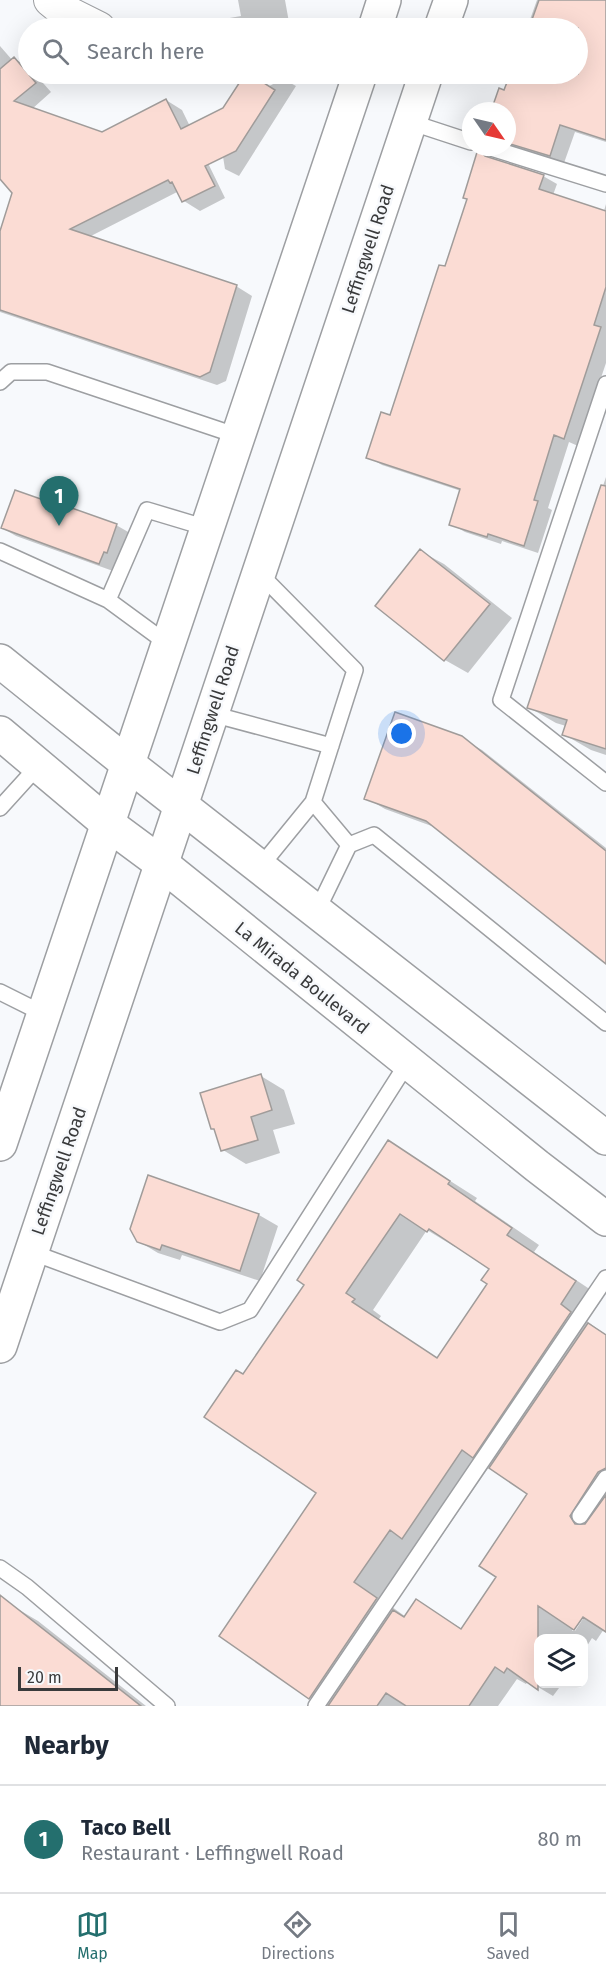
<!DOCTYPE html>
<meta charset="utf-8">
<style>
body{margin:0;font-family:"Fira Sans",sans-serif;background:#f6f6f7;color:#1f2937}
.controls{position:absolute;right:18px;bottom:18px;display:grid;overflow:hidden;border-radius:12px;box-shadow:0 6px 24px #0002}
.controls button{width:54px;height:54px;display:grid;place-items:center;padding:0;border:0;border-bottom:2px solid #e0e1e3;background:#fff;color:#1f2937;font:30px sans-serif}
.compass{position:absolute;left:462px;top:102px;width:54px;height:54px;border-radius:50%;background:#fff;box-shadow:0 6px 24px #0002;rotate:124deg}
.scale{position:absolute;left:18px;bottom:15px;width:100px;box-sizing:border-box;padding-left:6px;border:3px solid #393a3b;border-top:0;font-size:16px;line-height:21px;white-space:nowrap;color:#393a3b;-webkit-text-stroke:4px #f7f9fc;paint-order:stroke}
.you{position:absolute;left:402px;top:734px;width:21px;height:21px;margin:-15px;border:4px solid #fff;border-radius:50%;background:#1a73e8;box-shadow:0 0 0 9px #1a73e833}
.badge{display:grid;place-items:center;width:39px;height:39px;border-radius:50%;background:#246f6e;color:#fff;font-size:20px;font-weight:700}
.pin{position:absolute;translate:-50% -50px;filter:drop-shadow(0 2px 3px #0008)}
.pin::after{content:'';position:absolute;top:32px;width:21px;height:18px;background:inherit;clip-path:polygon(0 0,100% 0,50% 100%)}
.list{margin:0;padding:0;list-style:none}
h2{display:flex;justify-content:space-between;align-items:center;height:78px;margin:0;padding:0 24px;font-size:26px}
h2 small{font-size:20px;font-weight:400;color:#747a83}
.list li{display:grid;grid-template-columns:39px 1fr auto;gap:18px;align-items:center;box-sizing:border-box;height:108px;padding:0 24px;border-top:2px solid #e0e1e3}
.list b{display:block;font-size:22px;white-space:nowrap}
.list p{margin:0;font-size:20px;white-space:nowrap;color:#747a83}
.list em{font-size:20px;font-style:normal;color:#747a83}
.icon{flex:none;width:33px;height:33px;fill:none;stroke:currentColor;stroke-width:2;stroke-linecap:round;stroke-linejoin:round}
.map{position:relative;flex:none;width:606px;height:1706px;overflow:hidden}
.search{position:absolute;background:#fff;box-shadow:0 6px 24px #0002;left:18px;right:18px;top:18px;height:66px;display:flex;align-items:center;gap:15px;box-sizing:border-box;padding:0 21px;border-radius:33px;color:#747a83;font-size:22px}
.sheet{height:186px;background:#fff}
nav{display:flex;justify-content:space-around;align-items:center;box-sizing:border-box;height:84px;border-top:2px solid #e0e1e3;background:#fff;font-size:16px;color:#747a83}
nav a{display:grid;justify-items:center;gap:3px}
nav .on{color:#246f6e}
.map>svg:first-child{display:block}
.shadow{fill:#0003;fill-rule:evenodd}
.building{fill:#fbdcd4;stroke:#a09c9a;stroke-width:1.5;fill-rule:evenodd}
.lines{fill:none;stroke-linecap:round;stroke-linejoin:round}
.service-casing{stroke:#9d9fa2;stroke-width:18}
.minor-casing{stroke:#9d9fa2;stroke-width:34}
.secondary-casing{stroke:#9d9fa2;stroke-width:36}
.primary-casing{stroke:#9d9fa2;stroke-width:36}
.service{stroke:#fff;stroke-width:15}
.minor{stroke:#fff;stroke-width:32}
.secondary{stroke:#fff;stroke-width:33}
.primary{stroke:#fff;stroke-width:33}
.labels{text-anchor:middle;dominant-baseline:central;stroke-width:5;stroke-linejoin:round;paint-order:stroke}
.street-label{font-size:18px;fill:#393a3b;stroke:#f7f9fc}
</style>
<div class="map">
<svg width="606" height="1706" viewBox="0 0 606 1706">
<rect width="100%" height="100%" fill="#f7f9fc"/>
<path class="shadow" d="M 238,0 L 285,0 L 290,28 L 202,28 L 201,23 L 241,16 Z
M 537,0 L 606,0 L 606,142 L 575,132 L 564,163 L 507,145 L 507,111 L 493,111 L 506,92 L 512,74 L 578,74 L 578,28 L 527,28 Z
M 0,46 L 13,61 L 15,59 L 28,67 L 28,74 L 35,74 L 51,92 L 32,109 L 102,133 L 166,100 L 182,110 L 225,198 L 200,211 L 184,201 L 179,191 L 89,237 L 236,286 L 252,296 L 226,381 L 217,385 L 0,312 L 0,236 L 14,193 L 0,177 Z
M 283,79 L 296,86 L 239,176 L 225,169 L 216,113 Z
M 479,151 L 493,159 L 543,176 L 557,184 L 553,195 L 604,211 L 606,204 L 606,363 L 578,446 L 569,442 L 548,508 L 552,510 L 538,553 L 502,541 L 501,544 L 465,532 L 451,524 L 461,491 L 382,465 L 368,457 L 391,417 L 446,268 L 468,199 Z
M 606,477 L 606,755 L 591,750 L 563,734 L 566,726 L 556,723 L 528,707 Z
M 116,525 L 130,533 L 113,571 L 16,536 L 2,528 Z
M 420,551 L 444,564 L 512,618 L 468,673 L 445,660 L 377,606 Z
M 461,738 L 482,750 L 606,848 L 606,963 L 437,828 L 385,809 L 366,798 Z
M 261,1076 L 284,1090 L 295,1124 L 273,1130 L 280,1153 L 246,1164 L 223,1150 L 217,1131 L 213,1128 Z
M 389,1142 L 477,1198 L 475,1201 L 539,1245 L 534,1252 L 603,1298 L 587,1321 L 606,1335 L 606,1631 L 604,1629 L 596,1641 L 592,1638 L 584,1651 L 584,1638 L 538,1638 L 538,1684 L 562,1684 L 553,1696 L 528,1681 L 526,1684 L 517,1679 L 498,1706 L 325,1706 L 310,1697 L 318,1492 L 244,1376 L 306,1284 ZM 427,1230 L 455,1247 L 456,1245 L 491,1268 L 489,1284 L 438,1359 L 379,1319 L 381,1316 L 373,1310 ZM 489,1467 L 529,1494 L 498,1576 L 462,1629 L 417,1601 L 406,1617 L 381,1599 L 417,1546 L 430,1553 ZM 586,1610 L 588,1611 L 575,1631 L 572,1631 Z
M 259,1215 L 278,1226 L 260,1281 L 182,1255 L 180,1260 L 158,1253 L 138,1241 Z
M 11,1605 L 38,1621 L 146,1706 L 0,1706 L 0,1619 Z"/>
<path class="building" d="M 539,0 L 606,0 L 606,140 L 560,125 L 550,156 L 507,143 L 507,111 L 491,111 L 499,88 L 504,90 L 509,77 L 512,78 L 514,74 L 578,74 L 578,28 L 529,28 Z
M 14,57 L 36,83 L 14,101 L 102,132 L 166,99 L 181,129 L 223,108 L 245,74 L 250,74 L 275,90 L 236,151 L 205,166 L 215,186 L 182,202 L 172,182 L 170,183 L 168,180 L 70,229 L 237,285 L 210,372 L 200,377 L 0,310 L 0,231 L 12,193 L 0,179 L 0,69 Z
M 478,149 L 485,156 L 544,175 L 539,189 L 606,211 L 606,287 L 594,325 L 601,327 L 564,439 L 554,435 L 534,500 L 538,501 L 524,546 L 488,534 L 487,537 L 449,525 L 460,489 L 366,458 L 381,412 L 390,415 L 439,265 L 445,266 L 467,199 L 463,198 Z
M 601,485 L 606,486 L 606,749 L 562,735 L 567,720 L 527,708 Z
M 15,490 L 52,503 L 52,501 L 117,524 L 107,553 L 104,552 L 99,564 L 1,528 Z
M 420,549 L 490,604 L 444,661 L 375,606 Z
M 395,712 L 462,736 L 606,851 L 606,964 L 426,821 L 364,799 Z
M 261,1074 L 272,1110 L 251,1117 L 258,1140 L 221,1151 L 214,1129 L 211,1129 L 200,1093 Z
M 388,1140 L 450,1181 L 448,1184 L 512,1228 L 507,1235 L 576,1281 L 561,1304 L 571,1312 L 473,1458 L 462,1450 L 402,1539 L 390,1530 L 354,1582 L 377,1598 L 309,1699 L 219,1636 L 316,1493 L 204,1417 L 236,1370 L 243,1374 L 304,1285 L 297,1280 ZM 400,1214 L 427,1232 L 429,1229 L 489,1269 L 481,1280 L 487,1284 L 437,1358 L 352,1302 L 355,1299 L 346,1293 Z
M 148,1175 L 259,1214 L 240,1271 L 162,1245 L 160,1250 L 137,1242 L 130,1229 Z
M 588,1323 L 606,1335 L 606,1468 L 598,1472 L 570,1516 L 575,1524 L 585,1524 L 606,1495 L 606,1632 L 583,1617 L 574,1630 L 538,1606 L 538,1690 L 507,1668 L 504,1673 L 495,1667 L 469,1706 L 406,1706 L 386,1693 L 377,1706 L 328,1706 L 393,1610 L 404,1617 L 416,1599 L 461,1629 L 496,1577 L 479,1566 L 527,1494 L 489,1468 Z
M 0,1595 L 141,1706 L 0,1706 Z"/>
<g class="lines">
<g class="service-casing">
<path id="service" d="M 410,122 L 471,142
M 488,147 L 606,184
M 0,382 L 11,372 L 47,372 L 238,436
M 606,384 L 501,700 L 606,783
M 0,551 L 108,600 L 147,510 L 207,528
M 259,573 L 355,670 L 313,802 L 260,867
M 108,600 L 168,644
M 212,714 L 331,746
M 313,802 L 349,845
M 0,808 L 39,765
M 317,911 L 349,845 L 374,835 L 606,1023
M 0,992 L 44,1014
M 31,1252 L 220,1322 L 250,1310 L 408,1062
M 580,1516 L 606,1478
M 0,1568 L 27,1587 L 167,1706
M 316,1706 L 606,1278"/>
</g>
<g class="minor-casing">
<path id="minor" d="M 50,0 L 61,9 L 99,28"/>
</g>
<g class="secondary-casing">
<path id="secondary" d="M 375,28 L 384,0
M 441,28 L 451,0
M 0,1144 L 360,74
M 0,1346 L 426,74"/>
</g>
<g class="primary-casing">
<path id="primary" d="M 0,661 L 128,764 L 606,1138
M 0,733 L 108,824 L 162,864 L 537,1166 L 606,1219"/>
</g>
<use href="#service" class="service"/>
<use href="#minor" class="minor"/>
<use href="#secondary" class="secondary"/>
<use href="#primary" class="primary"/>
</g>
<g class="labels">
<g class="street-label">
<text transform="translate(368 249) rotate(-72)">Leffingwell Road</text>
<text transform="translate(213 710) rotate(-72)">Leffingwell Road</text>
<text transform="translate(302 978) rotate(39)">La Mirada Boulevard</text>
<text transform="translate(59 1171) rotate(-71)">Leffingwell Road</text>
</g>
</g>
</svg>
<div class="controls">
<button><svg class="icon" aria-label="layers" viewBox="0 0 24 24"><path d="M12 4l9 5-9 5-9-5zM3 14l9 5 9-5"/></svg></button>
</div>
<svg class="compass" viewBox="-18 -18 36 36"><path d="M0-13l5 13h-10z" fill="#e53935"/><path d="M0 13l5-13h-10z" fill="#747a83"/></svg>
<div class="scale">20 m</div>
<div class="you"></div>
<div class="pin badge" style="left:59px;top:526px">1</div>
<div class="search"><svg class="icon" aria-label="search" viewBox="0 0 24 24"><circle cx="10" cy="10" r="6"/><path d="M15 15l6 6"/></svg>Search here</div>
</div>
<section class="sheet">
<h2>Nearby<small></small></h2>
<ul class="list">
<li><span class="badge">1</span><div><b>Taco Bell</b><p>Restaurant · Leffingwell Road</p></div><em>80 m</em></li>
</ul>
</section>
<nav>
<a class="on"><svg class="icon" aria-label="map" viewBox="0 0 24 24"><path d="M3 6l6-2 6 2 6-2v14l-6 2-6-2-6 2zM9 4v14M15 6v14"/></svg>Map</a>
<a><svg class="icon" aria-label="directions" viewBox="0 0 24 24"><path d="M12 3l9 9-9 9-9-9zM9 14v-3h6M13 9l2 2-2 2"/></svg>Directions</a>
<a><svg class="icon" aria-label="saved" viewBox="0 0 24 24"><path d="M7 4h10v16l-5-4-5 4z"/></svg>Saved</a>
</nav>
